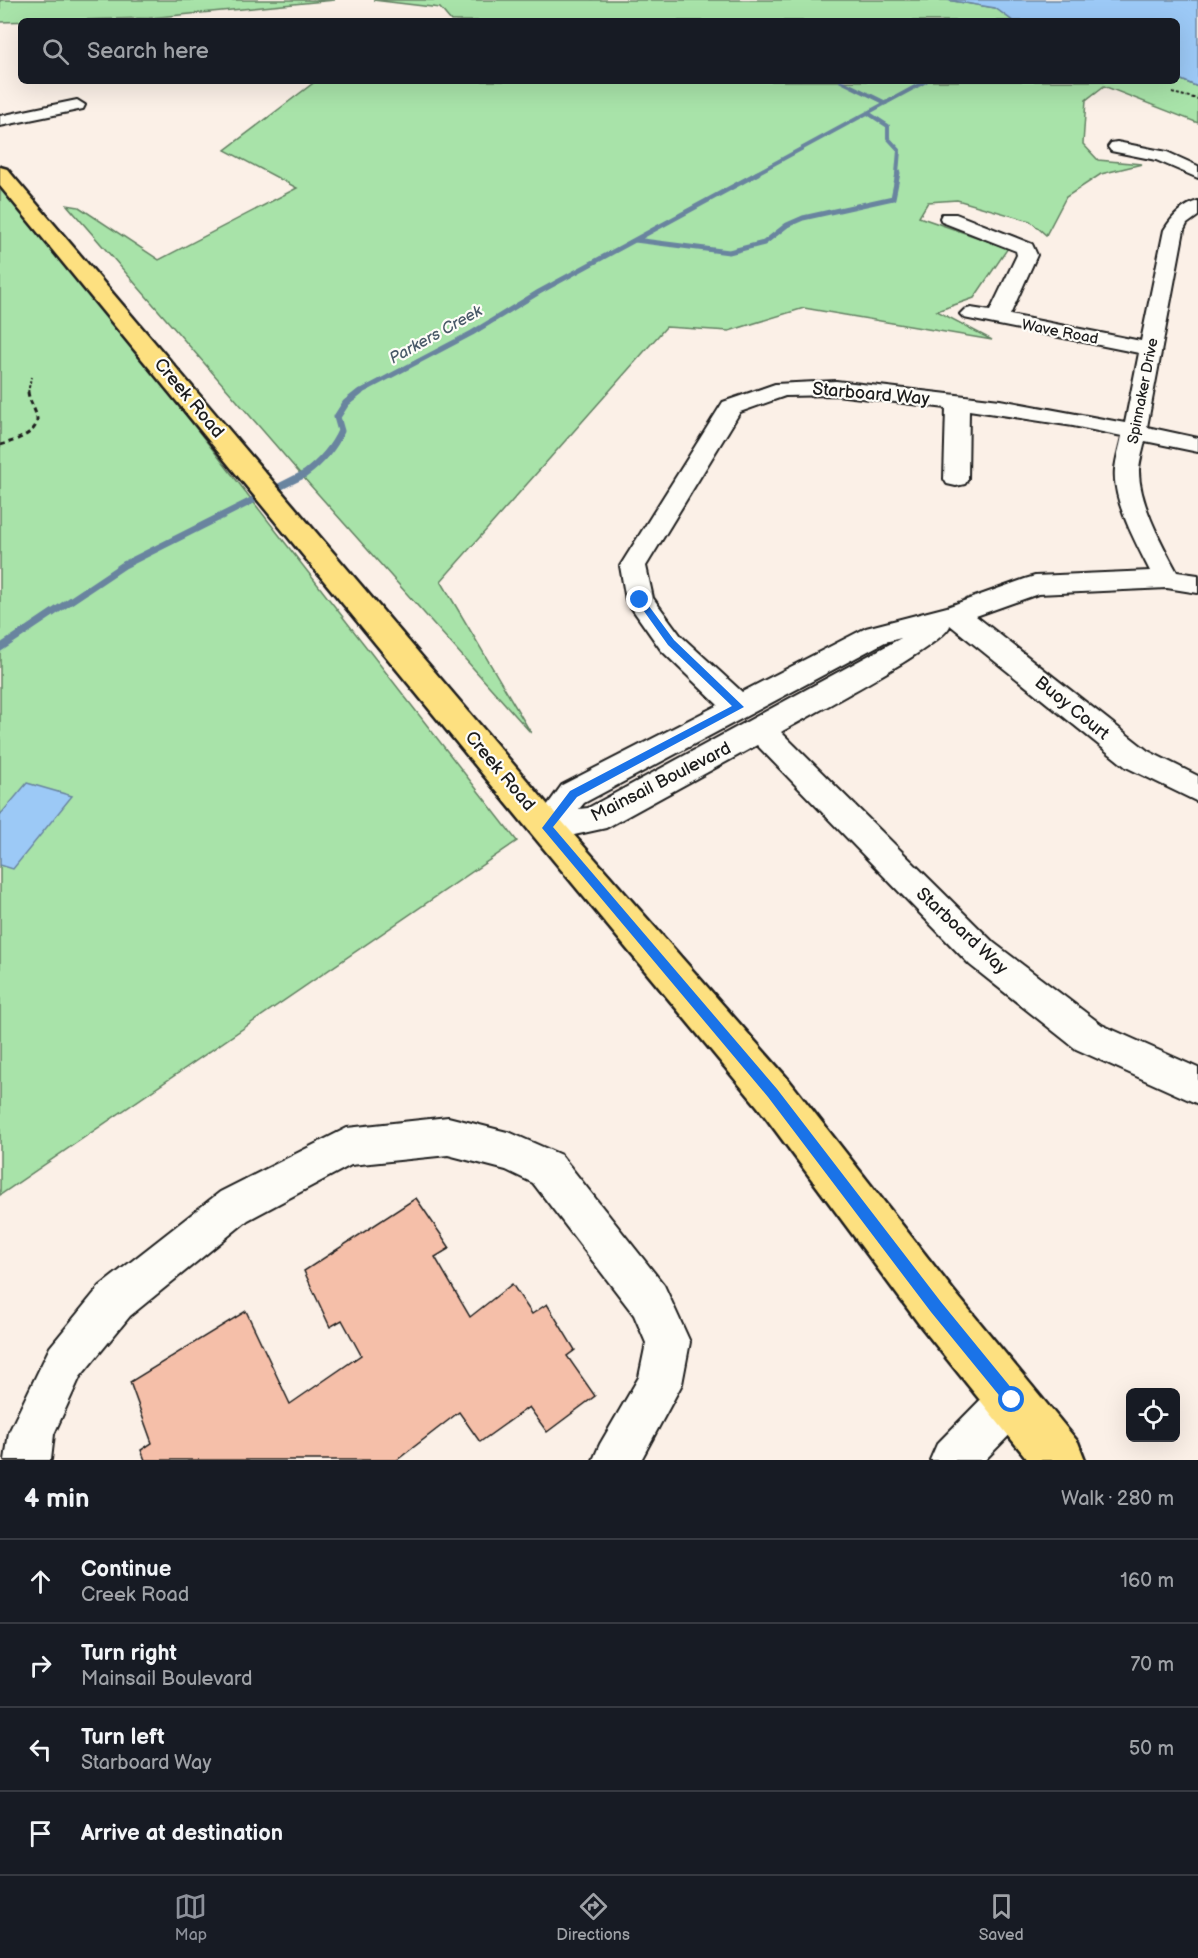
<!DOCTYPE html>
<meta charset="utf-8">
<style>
body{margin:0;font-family:"Balsamiq Sans",sans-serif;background:#242831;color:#f1f3f6}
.controls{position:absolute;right:18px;bottom:18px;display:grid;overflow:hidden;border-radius:9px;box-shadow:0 6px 24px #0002}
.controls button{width:54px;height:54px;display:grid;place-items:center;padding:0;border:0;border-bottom:2px solid #363941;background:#171b24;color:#f1f3f6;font:30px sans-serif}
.stop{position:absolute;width:18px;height:18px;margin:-14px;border:4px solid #1a73e8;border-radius:50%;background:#fff}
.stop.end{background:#1a73e8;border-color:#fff;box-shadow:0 2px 6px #0008}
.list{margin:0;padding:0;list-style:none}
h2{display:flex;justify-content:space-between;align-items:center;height:78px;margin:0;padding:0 24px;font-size:26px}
h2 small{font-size:20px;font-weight:400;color:#9ea1a6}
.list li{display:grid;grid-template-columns:39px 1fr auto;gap:18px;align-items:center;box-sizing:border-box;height:84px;padding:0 24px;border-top:2px solid #363941}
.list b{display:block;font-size:22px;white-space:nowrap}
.list p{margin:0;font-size:20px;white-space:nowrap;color:#9ea1a6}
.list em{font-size:20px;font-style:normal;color:#9ea1a6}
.icon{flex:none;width:33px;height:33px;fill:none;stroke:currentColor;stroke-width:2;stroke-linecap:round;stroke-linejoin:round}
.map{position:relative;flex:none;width:1198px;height:1460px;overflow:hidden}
.search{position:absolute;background:#171b24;box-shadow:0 6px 24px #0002;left:18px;right:18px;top:18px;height:66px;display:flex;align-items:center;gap:15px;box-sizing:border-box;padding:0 21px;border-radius:9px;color:#9ea1a6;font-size:22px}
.sheet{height:414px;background:#171b24}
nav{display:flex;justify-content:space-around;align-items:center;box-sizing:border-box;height:84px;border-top:2px solid #363941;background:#171b24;font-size:16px;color:#9ea1a6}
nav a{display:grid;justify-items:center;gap:3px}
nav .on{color:#8c9099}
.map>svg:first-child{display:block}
.green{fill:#a8e3a9;stroke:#628062;stroke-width:1.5}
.water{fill:#9cc9f6;stroke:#69849f;stroke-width:1.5}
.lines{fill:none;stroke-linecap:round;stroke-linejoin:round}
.stream-far2{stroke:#69849f;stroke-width:4}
.stream-far1{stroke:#69849f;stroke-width:5}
.stream{stroke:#69849f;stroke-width:7}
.building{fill:#f5bfa9;stroke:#1c1c1c;stroke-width:1.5}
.minor-casing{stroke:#1c1c1c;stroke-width:4}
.major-casing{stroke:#1c1c1c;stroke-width:5}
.path-far1{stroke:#1c1c1c;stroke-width:2;stroke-dasharray:3 2;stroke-linecap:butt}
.path{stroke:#1c1c1c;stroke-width:3;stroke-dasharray:5 4;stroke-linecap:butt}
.minor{fill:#fdfcf7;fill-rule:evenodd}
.major{fill:#fde080;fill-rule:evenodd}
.route{fill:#1a73e8}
.labels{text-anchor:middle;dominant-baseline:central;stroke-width:4.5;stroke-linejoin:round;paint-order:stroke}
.far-street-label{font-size:15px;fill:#1c1c1c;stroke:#fdfcf7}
.far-water-label{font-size:16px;font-style:italic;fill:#495968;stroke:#fdfcf7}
.street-label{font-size:18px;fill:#1c1c1c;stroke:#fdfcf7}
</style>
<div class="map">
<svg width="1198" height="1460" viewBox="0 0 1198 1460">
<rect width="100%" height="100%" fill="#fbf0e7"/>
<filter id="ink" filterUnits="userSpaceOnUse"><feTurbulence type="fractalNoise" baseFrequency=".0167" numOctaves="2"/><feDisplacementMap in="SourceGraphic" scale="12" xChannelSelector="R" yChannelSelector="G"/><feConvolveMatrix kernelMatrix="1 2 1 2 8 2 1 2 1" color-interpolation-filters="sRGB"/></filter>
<g filter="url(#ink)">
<path class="green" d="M 0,0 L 335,0 L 149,18 L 0,22 Z
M 373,0 L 947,0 L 996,8 L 1013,21 L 451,21 L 440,8 Z
M 1177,78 L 1198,87 L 1198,123 L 1104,86 L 1086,100 L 1083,144 L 1098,160 L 1142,164 L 1101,174 L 1066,197 L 1046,235 L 1030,221 L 957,200 L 928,202 L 919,217 L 1008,248 L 974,298 L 937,311 L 992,340 L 804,308 L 729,331 L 666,327 L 441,581 L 531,733 L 310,485 L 67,205 L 79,207 L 159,260 L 297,188 L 225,150 L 316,81 L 1177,81 Z
M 0,176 L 517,841 L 0,1195 Z"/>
<path class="water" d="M 947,0 L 1198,0 L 1198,87 L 1177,78 L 1177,21 L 1013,21 L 995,8 Z
M 27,783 L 72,796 L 13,869 L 0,865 L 0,815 Z"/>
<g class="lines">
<path class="stream-far2" d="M 841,81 L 886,103
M 868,113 L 888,126 L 888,138 L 899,150 L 897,174
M 755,174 L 926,81"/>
<path class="stream-far1" d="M 635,240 L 729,252 L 764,243 L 787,225 L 803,218 L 893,198 L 898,173
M 358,393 L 472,333 L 539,292 L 758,173"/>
<path class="stream" d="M 0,648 L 124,565 L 305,474 C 321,462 333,449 341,431 L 337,417 L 346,403 L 360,392"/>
</g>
<path class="building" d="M 416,1198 L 450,1248 L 435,1257 L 470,1317 L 512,1284 L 532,1314 L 547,1304 L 575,1350 L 567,1356 L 595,1396 L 547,1432 L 529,1407 L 480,1442 L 459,1412 L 397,1460 L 145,1460 L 141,1450 L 152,1443 L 130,1382 L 246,1311 L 290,1404 L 361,1355 L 342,1320 L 330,1327 L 304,1271 Z"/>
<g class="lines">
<g class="minor-casing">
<path id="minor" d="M 77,100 L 85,105 L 83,109 L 0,126 L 0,116 Z
M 1117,142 L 1167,152 L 1198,166 L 1198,178 L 1156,160 L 1111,151 L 1108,147 L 1111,143 Z
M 1198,201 L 1198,216 L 1187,224 L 1184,230 L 1147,427 L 1198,438 L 1198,452 L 1145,441 C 1143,450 1140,460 1139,469 C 1138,501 1162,544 1177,572 L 1198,575 L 1198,593 L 1167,588 L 1038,594 L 976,616 L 1148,751 L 1198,776 L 1198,802 L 1126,767 L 950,625 C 950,642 805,718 781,732 L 994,943 L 1102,1025 L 1198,1068 L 1198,1104 L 1076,1049 L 970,965 L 757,745 L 606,828 L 547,841 L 536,837 L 531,828 L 562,785 L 718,705 L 661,650 L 626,600 L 620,566 L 723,402 L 775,384 L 836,381 L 1000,400 L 1125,423 L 1139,353 L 964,318 L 960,314 L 964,310 L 971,308 L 990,311 L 1017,255 L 1016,251 L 942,222 L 940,218 L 942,214 L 956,214 L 1032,244 L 1037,255 L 1010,315 L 1141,341 L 1164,230 C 1172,217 1183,205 1198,201 ZM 836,395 L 946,408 L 944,479 L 947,484 L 956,486 L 965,484 L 968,479 L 969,410 L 1073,426 L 1122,436 C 1120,447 1116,458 1115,469 C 1112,500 1136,543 1150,571 L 1035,576 L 1025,579 L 947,607 L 866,628 L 742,692 L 681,636 L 653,598 L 646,566 L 740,412 L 785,396 ZM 901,638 L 588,808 L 579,809 L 584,803 L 885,642 Z
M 448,1117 L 511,1133 L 561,1155 L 664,1285 L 690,1342 L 682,1384 L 641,1460 L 593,1460 L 600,1444 L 639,1377 L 646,1343 L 634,1315 L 533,1183 L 506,1170 L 448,1155 L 351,1165 L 248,1220 L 130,1316 L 80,1377 L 54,1434 L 51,1460 L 5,1460 L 9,1432 L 50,1347 L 100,1286 L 220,1192 L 347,1128 Z
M 1012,1378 L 1028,1384 L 1034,1400 L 1028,1416 L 985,1460 L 930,1460 L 937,1444 L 996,1384 Z"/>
</g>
<g class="major-casing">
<path id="major" d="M 0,167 L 7,169 L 559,818 L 788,1079 L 953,1290 L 1078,1442 L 1085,1460 L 1028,1460 L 919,1324 L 758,1107 L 535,838 L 0,186 Z"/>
</g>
<path class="path-far1" d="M 1172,93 L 1198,99
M 28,393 L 31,377"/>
<path class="path" d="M 0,445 C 11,442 38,434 37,419 C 36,410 29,401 28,392"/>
<use href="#minor" class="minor"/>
<use href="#major" class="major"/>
</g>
</g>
<path class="route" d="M 640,597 L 643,598 L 674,640 L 744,707 L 577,797 L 553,827 L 777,1089 L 941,1302 L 1017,1395 L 1019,1400 L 1017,1405 L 1012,1407 L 1007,1405 L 931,1312 L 768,1097 L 542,828 L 570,791 L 732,706 L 668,645 L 636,600 Z"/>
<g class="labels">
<g class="far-street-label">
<text transform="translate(1060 332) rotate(11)">Wave Road</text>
<text transform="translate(1143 391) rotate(-79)">Spinnaker Drive</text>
</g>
<g class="far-water-label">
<text transform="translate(436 335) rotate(-29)">Parkers Creek</text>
</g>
<g class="street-label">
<text transform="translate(871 394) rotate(5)">Starboard Way</text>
<text transform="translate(189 398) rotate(50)">Creek Road</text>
<text transform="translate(1072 708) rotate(39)">Buoy Court</text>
<text transform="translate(500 771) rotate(50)">Creek Road</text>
<text transform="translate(661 782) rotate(-27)">Mainsail Boulevard</text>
<text transform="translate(962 931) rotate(43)">Starboard Way</text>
</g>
</g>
</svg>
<div class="controls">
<button><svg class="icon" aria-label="locate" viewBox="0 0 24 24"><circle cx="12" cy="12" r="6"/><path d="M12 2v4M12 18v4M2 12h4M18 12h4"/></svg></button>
</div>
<div class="stop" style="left:1012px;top:1400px"></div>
<div class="stop end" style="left:640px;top:600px"></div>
<div class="search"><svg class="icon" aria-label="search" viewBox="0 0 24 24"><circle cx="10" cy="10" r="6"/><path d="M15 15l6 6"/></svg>Search here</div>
</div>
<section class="sheet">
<h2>4 min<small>Walk · 280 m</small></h2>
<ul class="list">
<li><svg class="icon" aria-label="ahead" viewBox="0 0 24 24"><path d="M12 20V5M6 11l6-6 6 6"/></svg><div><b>Continue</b><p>Creek Road</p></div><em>160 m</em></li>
<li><svg class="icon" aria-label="right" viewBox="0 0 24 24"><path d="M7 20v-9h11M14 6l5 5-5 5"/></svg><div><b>Turn right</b><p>Mainsail Boulevard</p></div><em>70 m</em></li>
<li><svg class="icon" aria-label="left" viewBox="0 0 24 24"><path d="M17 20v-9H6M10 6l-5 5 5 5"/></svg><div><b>Turn left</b><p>Starboard Way</p></div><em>50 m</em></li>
<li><svg class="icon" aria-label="arrive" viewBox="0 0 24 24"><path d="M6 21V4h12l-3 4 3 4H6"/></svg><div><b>Arrive at destination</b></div></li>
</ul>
</section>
<nav>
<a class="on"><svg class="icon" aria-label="map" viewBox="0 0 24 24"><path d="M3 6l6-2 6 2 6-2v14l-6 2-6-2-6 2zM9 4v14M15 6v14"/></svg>Map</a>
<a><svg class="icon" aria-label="directions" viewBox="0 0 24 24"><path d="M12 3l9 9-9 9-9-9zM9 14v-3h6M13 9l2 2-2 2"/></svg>Directions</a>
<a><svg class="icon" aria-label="saved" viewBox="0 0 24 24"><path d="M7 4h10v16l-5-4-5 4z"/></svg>Saved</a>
</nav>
